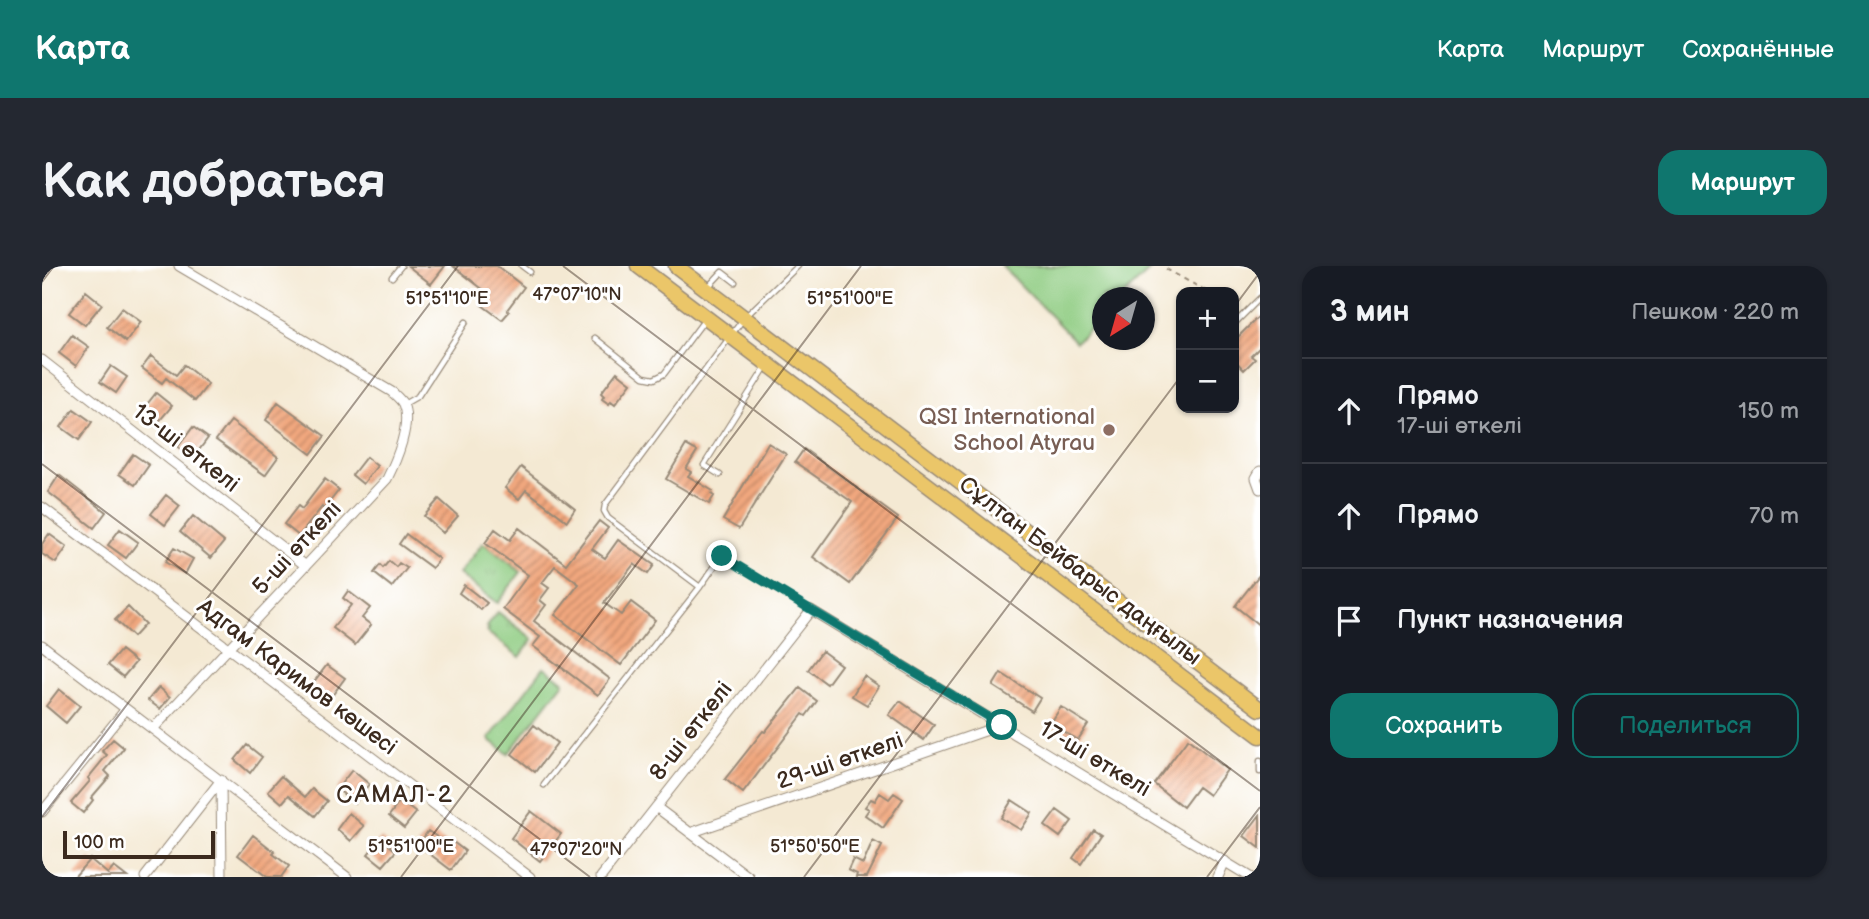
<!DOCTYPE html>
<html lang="ru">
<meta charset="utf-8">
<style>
body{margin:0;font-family:"Balsamiq Sans",sans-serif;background:#242831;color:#f1f3f6}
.controls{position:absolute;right:21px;top:21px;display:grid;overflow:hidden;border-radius:14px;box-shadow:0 2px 5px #0004}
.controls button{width:63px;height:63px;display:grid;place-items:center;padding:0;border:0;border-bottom:2px solid #363941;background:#171b24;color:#f1f3f6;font:35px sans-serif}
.compass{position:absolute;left:1050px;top:21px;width:63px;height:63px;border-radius:50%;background:#171b24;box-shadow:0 2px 5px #0004;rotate:217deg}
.scale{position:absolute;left:21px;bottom:18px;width:152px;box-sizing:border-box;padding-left:7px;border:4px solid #3b2a1e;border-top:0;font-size:19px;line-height:24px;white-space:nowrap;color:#3b2a1e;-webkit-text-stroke:5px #fff;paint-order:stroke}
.stop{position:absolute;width:21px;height:21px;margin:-16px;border:5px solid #0f766e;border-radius:50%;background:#fff}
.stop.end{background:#0f766e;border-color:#fff;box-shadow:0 2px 7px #0008}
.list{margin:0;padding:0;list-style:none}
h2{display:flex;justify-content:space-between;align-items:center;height:91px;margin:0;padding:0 28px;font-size:30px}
h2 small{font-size:23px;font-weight:400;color:#9ea1a6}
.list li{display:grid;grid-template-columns:46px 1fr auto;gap:21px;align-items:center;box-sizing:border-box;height:105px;padding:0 28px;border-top:2px solid #363941}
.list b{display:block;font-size:26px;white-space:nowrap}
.list p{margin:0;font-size:23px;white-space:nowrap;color:#9ea1a6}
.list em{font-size:23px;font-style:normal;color:#9ea1a6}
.actions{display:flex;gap:14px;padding:21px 28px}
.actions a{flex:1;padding:16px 0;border:2px solid #0f766e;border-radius:21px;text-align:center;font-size:24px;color:#0f766e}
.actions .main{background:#0f766e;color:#fff}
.icon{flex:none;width:38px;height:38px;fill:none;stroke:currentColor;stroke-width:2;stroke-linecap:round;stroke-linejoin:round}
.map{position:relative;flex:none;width:1218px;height:611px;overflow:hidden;border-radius:21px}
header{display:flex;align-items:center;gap:42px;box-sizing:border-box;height:98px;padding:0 35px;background:#0f766e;color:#fff}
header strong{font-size:33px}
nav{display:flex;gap:38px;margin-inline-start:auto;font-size:24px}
.intro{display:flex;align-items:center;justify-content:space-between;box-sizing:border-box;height:168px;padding:0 42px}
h1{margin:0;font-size:49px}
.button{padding:18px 32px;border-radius:21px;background:#0f766e;color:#fff;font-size:24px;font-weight:700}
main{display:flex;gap:42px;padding:0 42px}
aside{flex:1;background:#171b24;border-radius:21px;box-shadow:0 2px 5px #0004}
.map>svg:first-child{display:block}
.grass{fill:url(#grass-tufts);stroke:#657b50;stroke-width:2}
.garden{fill:#8fcc82;stroke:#657b50;stroke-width:2}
.building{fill:url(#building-hatch)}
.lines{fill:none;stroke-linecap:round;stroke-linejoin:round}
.lane-casing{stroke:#988a78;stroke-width:7}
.street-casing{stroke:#988a78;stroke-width:11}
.primary-casing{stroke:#988a78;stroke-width:17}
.path{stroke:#988a78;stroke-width:2;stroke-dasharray:5 5;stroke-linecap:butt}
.lane{stroke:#fff;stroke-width:4.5}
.street{stroke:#fff;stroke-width:9}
.primary{stroke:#ebc669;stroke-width:14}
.route{stroke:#0f766e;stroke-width:9}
.ticks{fill:none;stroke:#3b2a1e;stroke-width:2;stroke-opacity:0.45}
.education-dot{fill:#8d6e63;stroke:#fff;stroke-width:2.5}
.labels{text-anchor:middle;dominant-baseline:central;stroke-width:6;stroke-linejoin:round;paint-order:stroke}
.education-label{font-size:23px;fill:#785e54;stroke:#fff;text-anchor:end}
.street-label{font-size:23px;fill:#3b2a1e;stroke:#fff}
.neighbourhood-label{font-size:24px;letter-spacing:2px;fill:#3b2a1e;stroke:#fff}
.ticks-label{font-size:18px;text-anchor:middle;fill:#3b2a1e;stroke:#fff;stroke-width:6;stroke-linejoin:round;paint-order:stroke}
</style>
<header>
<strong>Карта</strong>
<nav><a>Карта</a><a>Маршрут</a><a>Сохранённые</a></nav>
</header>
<div class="intro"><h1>Как добраться</h1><a class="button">Маршрут</a></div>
<main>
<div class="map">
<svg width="1218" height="611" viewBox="0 0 1218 611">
<defs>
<pattern id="grass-tufts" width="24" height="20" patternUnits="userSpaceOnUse" patternTransform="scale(1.75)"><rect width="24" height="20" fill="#8fcc82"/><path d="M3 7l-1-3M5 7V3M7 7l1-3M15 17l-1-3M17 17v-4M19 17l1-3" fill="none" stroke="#7caf70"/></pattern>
<pattern id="building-hatch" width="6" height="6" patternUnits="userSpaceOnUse" patternTransform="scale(1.75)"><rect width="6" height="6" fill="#f1a77e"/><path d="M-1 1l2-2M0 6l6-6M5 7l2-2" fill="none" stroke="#c48867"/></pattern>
</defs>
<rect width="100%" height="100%" fill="#fff"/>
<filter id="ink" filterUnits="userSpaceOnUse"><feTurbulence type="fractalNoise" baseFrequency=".0143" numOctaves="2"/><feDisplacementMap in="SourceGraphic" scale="14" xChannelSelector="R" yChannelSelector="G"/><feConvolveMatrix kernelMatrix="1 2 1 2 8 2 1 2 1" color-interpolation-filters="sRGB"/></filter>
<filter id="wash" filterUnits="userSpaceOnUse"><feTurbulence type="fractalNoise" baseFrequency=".00686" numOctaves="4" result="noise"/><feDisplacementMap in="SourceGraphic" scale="28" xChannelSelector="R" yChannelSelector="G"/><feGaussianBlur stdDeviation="1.57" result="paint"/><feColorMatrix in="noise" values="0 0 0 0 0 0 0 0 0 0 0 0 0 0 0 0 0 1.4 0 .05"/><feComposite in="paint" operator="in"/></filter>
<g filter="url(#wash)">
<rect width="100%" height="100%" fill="#f4e9d3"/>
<path class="grass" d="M 441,277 L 479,306 L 455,337 L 417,308 Z
M 456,346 L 491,373 L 478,391 L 445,366 L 447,363 L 445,361 Z"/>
<path class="garden" d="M 960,0 L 1112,0 L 1080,31 L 1060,32 L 1060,50 L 1034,76 Z
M 502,401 L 522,416 L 466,488 L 447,473 Z"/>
<g id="blocks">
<path class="building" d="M 366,0 L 403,0 L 389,18 Z
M 411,0 L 455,0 L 482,21 L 465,44 L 467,46 L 460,54 L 440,39 L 448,29 Z
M 44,25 L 60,38 L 43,59 L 27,47 Z
M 80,42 L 99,56 L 84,76 L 65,61 Z
M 1218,49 L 1218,81 L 1209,90 L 1213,93 L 1202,104 L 1192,93 L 1192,75 Z
M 30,69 L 47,81 L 34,100 L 17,87 Z
M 109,90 L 134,109 L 142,99 L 166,118 L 153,135 L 124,112 L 120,117 L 100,102 Z
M 69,100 L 85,111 L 74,127 L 58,116 Z
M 575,106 L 589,117 L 573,138 L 569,135 L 567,138 L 560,133 L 562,130 L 559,127 Z
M 114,127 L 130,140 L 113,160 L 98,147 Z
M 236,136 L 283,170 L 269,188 L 224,154 Z
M 32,143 L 50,156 L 37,174 L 19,161 Z
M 189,155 L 236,191 L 223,209 L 174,174 Z
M 151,161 L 166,172 L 151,192 L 136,181 Z
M 726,177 L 744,188 L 697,263 L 681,254 Z
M 644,179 L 655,185 L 644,203 L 649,206 L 646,210 L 671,225 L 669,228 L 672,230 L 667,238 L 624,213 Z
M 762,183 L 856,252 L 808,318 L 771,291 L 810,236 L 753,196 Z
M 91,188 L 107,199 L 93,219 L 77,208 Z
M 324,191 L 335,200 L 321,218 L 310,209 Z
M 479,201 L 533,243 L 525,255 L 484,224 L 477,233 L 463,222 Z
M 17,209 L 64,246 L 52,262 L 6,226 Z
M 283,213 L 297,224 L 282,243 L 280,241 L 257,270 L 242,258 L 256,240 L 260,243 Z
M 124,229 L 138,240 L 123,259 L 109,248 Z
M 397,233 L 416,250 L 401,267 L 382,250 Z
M 151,250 L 182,276 L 169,292 L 138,266 Z
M 557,255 L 566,262 L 550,283 L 563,292 L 576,274 L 612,299 L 606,308 L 592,298 L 562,337 L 579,349 L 589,336 L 613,354 L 579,399 L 513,349 L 537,318 L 513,300 L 500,317 L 507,322 L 498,334 L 504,339 L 492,355 L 568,413 L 556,429 L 491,380 L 498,371 L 461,343 L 486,309 L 443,277 L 453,263 L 468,274 L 477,262 L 524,298 Z
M 78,263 L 96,276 L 84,292 L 66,279 Z
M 7,268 L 25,281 L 14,297 L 0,288 L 0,278 Z
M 364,268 L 397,293 L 390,302 L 357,278 Z
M 132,282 L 151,293 L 143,308 L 123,296 Z
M 347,295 L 354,301 L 357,297 L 365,302 L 350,321 L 332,307 L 338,299 L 341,302 Z
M 1218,308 L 1218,360 L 1193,340 Z
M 422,319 L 445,337 L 439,344 L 417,327 Z
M 306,325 L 328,342 L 320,352 L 329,359 L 313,379 L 291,362 L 309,339 L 301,332 Z
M 86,341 L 103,358 L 91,371 L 73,354 Z
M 79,384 L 94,396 L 81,411 L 66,399 Z
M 780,385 L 799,399 L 785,418 L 766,404 Z
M 285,399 L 303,412 L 289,431 L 271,417 Z
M 959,407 L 998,432 L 990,445 L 951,420 Z
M 822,410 L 837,420 L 825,439 L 810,430 Z
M 117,421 L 128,431 L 118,443 L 106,434 Z
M 758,422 L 775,435 L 764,450 L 761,448 L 701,527 L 683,513 L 721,465 L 723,466 Z
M 17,423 L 38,440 L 24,457 L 4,440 Z
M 858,435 L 892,459 L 882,474 L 847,449 Z
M 1019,441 L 1046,458 L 1036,474 L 1008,458 Z
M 492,459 L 515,477 L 493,506 L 470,488 Z
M 71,473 L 82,482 L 63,505 L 68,510 L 49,532 L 51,534 L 41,547 L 29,537 L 48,515 L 46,512 L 65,489 L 60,485 Z
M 1146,473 L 1185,504 L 1167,529 L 1156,521 L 1141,541 L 1112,518 Z
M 205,479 L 220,491 L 208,507 L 193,494 Z
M 310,504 L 327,518 L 313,537 L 295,523 Z
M 239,510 L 263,531 L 270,523 L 285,535 L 273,550 L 247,529 L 240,537 L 226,525 Z
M 838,527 L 847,533 L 852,527 L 861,533 L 841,562 L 823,549 L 827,543 L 823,541 L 829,533 L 833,535 Z
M 970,534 L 990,547 L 979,564 L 959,552 Z
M 358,535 L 374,547 L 362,562 L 347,550 Z
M 1015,544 L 1030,555 L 1018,571 L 1003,560 Z
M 489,545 L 519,568 L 498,595 L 469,572 Z
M 307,547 L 322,560 L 309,575 L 295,563 Z
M 1218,549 L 1218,582 L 1202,570 Z
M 1051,563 L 1059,568 L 1039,598 L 1031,592 Z
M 386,565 L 409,580 L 411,576 L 423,585 L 409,604 L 376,579 Z
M 211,569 L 233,586 L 231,588 L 247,600 L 239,611 L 225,611 L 196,589 Z
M 339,572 L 354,585 L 341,600 L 326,588 Z
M 831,575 L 840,580 L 832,597 L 825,611 L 814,611 L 815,608 L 806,604 L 811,593 L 821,598 Z
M 48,593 L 66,608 L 72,601 L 85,611 L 32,611 Z"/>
</g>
</g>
<g filter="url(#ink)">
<use href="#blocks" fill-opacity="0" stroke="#988a78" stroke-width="2"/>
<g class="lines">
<g class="lane-casing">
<path id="lane" d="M 480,0 L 488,6
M 756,0 L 702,52 L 563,239 L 562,245 L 566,252 L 658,321 L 680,290 L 768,343
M 350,11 L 359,0
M 667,20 L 680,6 L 693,16
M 1192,58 L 1218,32
M 553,72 L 602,111 L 612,113 L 622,108 L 663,53
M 362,138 L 376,130 L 424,56
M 678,209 L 662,199 L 723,102
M 1218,495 L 1218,506
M 502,519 L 658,321"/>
</g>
<g class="street-casing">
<path id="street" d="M 0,94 L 264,300
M 1218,205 L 1214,212 L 1218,223
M 0,241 L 488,611
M 0,379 L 305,611
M 111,463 L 345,213 C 354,195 370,158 361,138 C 359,134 353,129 350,126 L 137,0
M 179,514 L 180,611
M 614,541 L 707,611
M 0,546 L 84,443
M 648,567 L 960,459
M 103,611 L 179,514
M 559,611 L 769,344 L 1208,611
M 1176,611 L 1183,595"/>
</g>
<g class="primary-casing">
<path id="primary" d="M 596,0 L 1218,470
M 634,0 L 1218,443"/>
</g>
<path class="path" d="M 1124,3 L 1166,26"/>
<use href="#lane" class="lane"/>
<use href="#street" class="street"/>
<use href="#primary" class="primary"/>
</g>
</g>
<g class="lines" filter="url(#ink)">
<path class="route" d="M 680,290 L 960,459"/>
</g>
<path class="ticks" d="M 521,0 L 1218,525M 0,16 L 12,0M 1192,41 L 1218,6M 0,198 L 548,611M 0,551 L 416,0M 359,611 L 819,0M 762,611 L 1139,110M 1165,611 L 1218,541"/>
<circle class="education-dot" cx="1067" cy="164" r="7"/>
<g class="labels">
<g class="education-label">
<text x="1053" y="151">QSI International<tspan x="1053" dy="26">School Atyrau</tspan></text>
</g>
<g class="street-label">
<text transform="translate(144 182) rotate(38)">13-ші өткелі</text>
<text transform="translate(255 282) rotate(-47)">5-ші өткелі</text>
<text transform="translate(1038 305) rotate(37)">Сұлтан Бейбарыс даңғылы</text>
<text transform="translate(255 411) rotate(37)">Адгам Каримов көшесі</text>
<text transform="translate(649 465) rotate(-52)">8-ші өткелі</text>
<text transform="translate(1053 493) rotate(31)">17-ші өткелі</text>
<text transform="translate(798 495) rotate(-19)">29-ші өткелі</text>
</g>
<g class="neighbourhood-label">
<text x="353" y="528">САМАЛ-2</text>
</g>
</g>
<g class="ticks-label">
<text x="535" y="34">47°07'10"N</text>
<text x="405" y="38">51°51'10"E</text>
<text x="808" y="38">51°51'00"E</text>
<text x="369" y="586">51°51'00"E</text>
<text x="773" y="586">51°50'50"E</text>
<text x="534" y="589">47°07'20"N</text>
</g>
</svg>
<div class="controls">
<button>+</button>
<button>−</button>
</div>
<svg class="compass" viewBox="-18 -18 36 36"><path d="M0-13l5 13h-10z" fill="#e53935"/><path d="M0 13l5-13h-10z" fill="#9ea1a6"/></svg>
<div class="scale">100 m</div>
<div class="stop" style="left:960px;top:459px"></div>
<div class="stop end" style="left:680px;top:290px"></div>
</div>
<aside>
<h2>3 мин<small>Пешком · 220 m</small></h2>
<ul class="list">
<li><svg class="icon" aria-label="ahead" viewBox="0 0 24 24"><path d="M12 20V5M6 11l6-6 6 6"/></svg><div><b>Прямо</b><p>17-ші өткелі</p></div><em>150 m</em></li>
<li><svg class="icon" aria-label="ahead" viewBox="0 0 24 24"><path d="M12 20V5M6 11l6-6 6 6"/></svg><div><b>Прямо</b></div><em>70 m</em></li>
<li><svg class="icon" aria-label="arrive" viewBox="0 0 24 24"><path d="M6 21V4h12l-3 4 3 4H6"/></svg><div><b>Пункт назначения</b></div></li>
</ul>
<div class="actions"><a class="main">Сохранить</a><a>Поделиться</a></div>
</aside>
</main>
